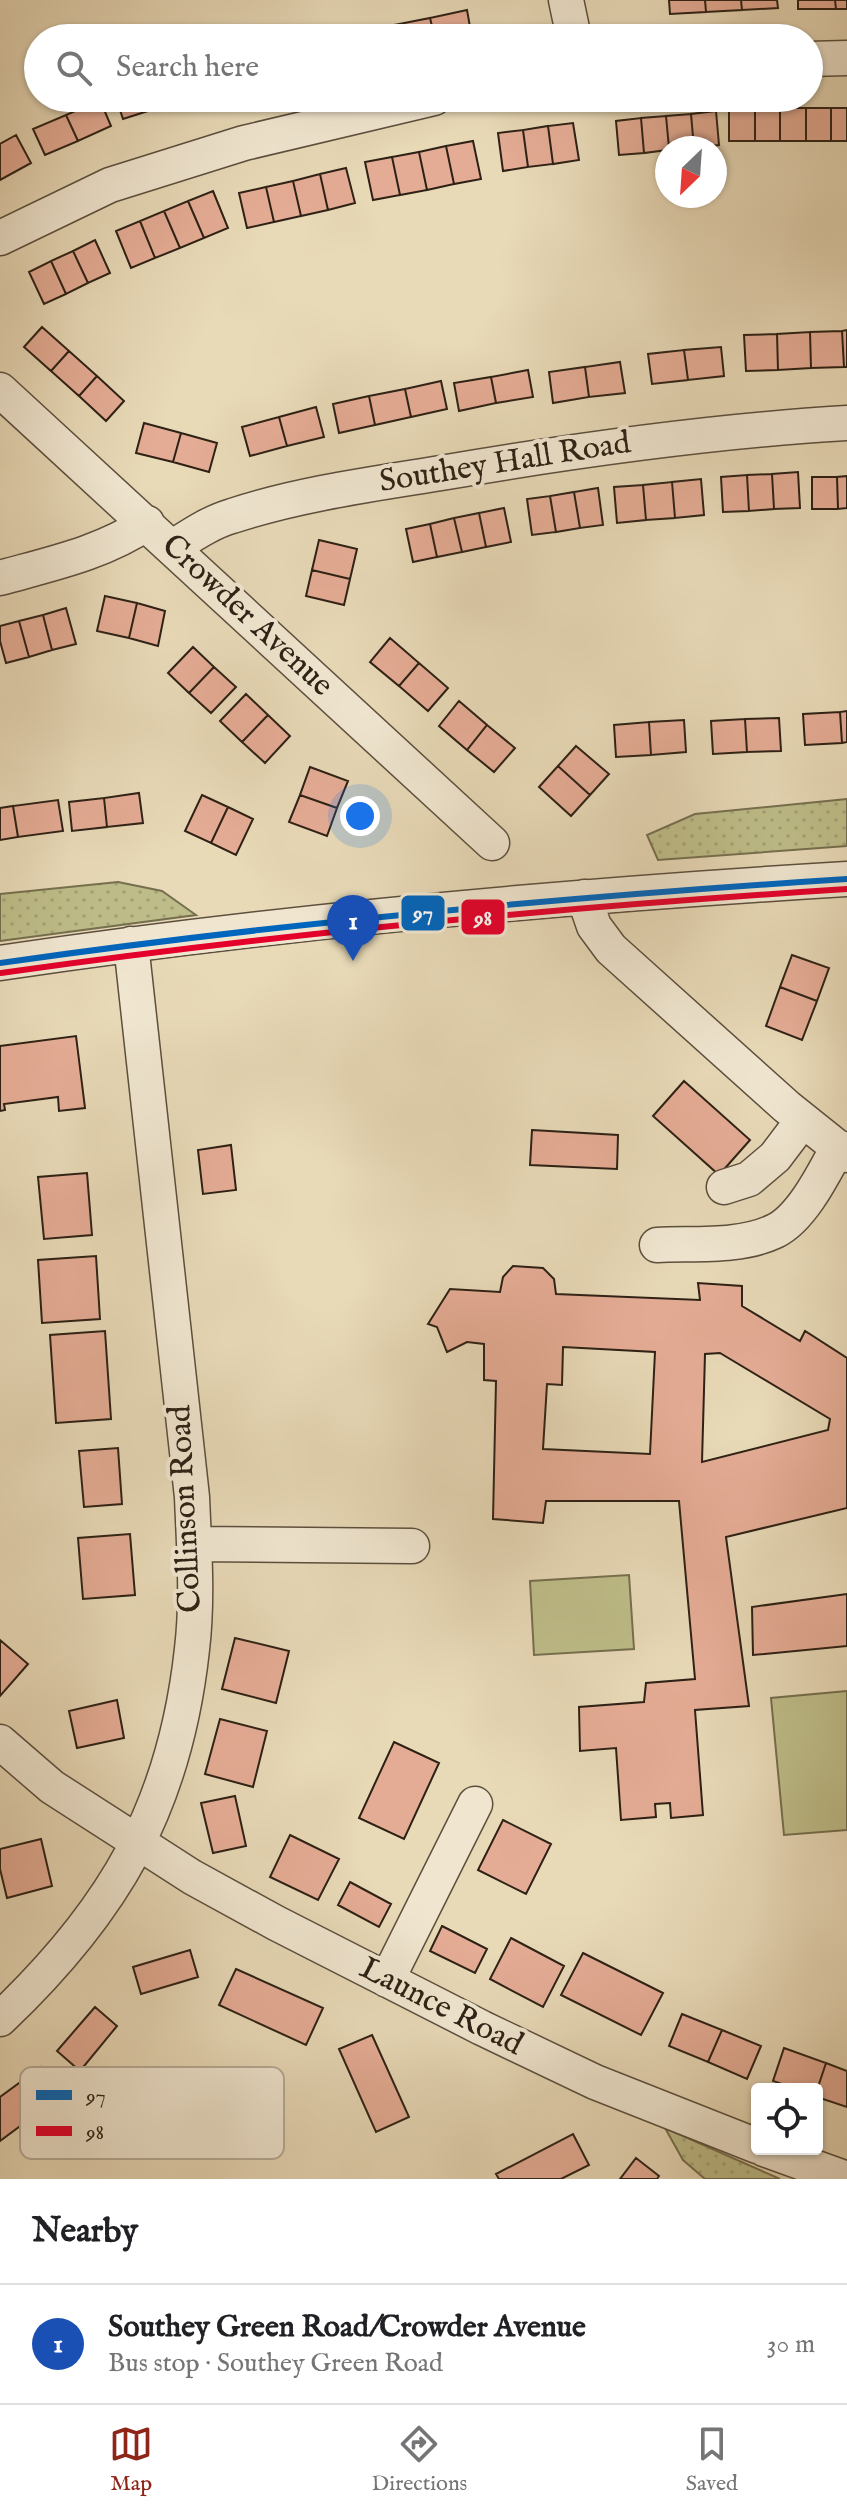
<!DOCTYPE html>
<meta charset="utf-8">
<style>
body{margin:0;font-family:"IM FELL English",serif;background:#f2f2f2;color:#202124}
.controls{position:absolute;right:24px;bottom:24px;display:grid;overflow:hidden;border-radius:8px;box-shadow:0 2px 6px #0004}
.controls button{width:72px;height:72px;display:grid;place-items:center;padding:0;border:0;border-bottom:2px solid #e0e0e0;background:#fff;color:#202124;font:40px sans-serif}
.compass{position:absolute;left:655px;top:136px;width:72px;height:72px;border-radius:50%;background:#fff;box-shadow:0 2px 6px #0004;rotate:205deg}
.you{position:absolute;left:360px;top:816px;width:28px;height:28px;margin:-20px;border:6px solid #fff;border-radius:50%;background:#1a73e8;box-shadow:0 0 0 12px #1a73e833}
.badge{display:grid;place-items:center;width:52px;height:52px;border-radius:50%;background:#8f2418;color:#fff;font-size:26px;font-weight:700}
.pin{position:absolute;translate:-50% -66px;filter:drop-shadow(0 2px 4px #0008)}
.pin::after{content:'';position:absolute;top:42px;width:28px;height:24px;background:inherit;clip-path:polygon(0 0,100% 0,50% 100%)}
.list{margin:0;padding:0;list-style:none}
h2{display:flex;justify-content:space-between;align-items:center;height:104px;margin:0;padding:0 32px;font-size:34px}
h2 small{font-size:26px;font-weight:400;color:#757577}
.list li{display:grid;grid-template-columns:52px 1fr auto;gap:24px;align-items:center;box-sizing:border-box;height:120px;padding:0 32px;border-top:2px solid #e0e0e0}
.list b{display:block;font-size:30px;white-space:nowrap}
.list p{margin:0;font-size:26px;white-space:nowrap;color:#757577}
.list em{font-size:26px;font-style:normal;color:#757577}
.icon{flex:none;width:44px;height:44px;fill:none;stroke:currentColor;stroke-width:2;stroke-linecap:round;stroke-linejoin:round}
.map{position:relative;flex:none;width:847px;height:2179px;overflow:hidden}
.search{position:absolute;background:#fff;box-shadow:0 2px 6px #0004;left:24px;right:24px;top:24px;height:88px;display:flex;align-items:center;gap:20px;box-sizing:border-box;padding:0 28px;border-radius:44px;color:#757577;font-size:30px}
.sheet{height:224px;background:#fff}
nav{display:flex;justify-content:space-around;align-items:center;box-sizing:border-box;height:112px;border-top:2px solid #e0e0e0;background:#fff;font-size:22px;color:#757577}
nav a{display:grid;justify-items:center;gap:4px}
nav .on{color:#8f2418}
.map>svg:first-child{display:block}
.grass{fill:url(#grass-dots);stroke:#766f4f;stroke-width:2}
.green{fill:#bebd89;stroke:#766f4f;stroke-width:2}
.building{fill:#e5ac95;stroke:#2d2115;stroke-width:2;fill-rule:evenodd}
.lines{fill:none;stroke-linecap:round;stroke-linejoin:round}
.minor-casing{stroke:#5c4f3e;stroke-width:37}
.minor{stroke:#f0e6d0;stroke-width:34}
.bus-1-casing{stroke:#f0e6d0;stroke-width:12}
.bus-2-casing{stroke:#f0e6d0;stroke-width:12}
.bus-1{stroke:#0065bd;stroke-width:6}
.bus-2{stroke:#e4002b;stroke-width:6}
.labels{text-anchor:middle;dominant-baseline:central;stroke-width:8;stroke-linejoin:round;paint-order:stroke}
.street-label{font-size:32px;fill:#2d2115;stroke:#f0e6d0}
.key{fill:#f0e6d0;stroke:#b6ab98;stroke-width:2}
.key-label{font-size:22px;fill:#2d2115}
.line-badge{stroke:#f0e6d0;stroke-width:3}
.badge-label{font-size:22px;text-anchor:middle;font-weight:bold;fill:#fff}
</style>
<div class="map">
<svg width="847" height="2179" viewBox="0 0 847 2179">
<defs>
<pattern id="grass-dots" width="8" height="8" patternUnits="userSpaceOnUse" patternTransform="scale(2)"><rect width="8" height="8" fill="#bebd89"/><path d="M2 2h.1M6 6h.1" fill="none" stroke="#a4a275" stroke-width="1.8" stroke-linecap="round"/></pattern>
</defs>
<rect width="100%" height="100%" fill="#e8d9b7"/>
<filter id="stains"><feTurbulence type="fractalNoise" baseFrequency=".0025" numOctaves="4"/><feColorMatrix values="0 0 0 0 .2 0 0 0 0 .09 0 0 0 0 .02 0 0 0 .5 -.17"/></filter>
<radialGradient id="worn" r=".72"><stop offset=".6" stop-color="#630" stop-opacity="0"/><stop offset="1" stop-color="#630" stop-opacity=".3"/></radialGradient>
<path class="grass" d="M 847,799 L 847,846 L 658,860 L 647,835 L 695,814 Z
M 118,882 L 162,891 L 196,915 L 0,941 L 0,894 Z
M 665,2128 L 780,2179 L 705,2179 L 683,2160 Z"/>
<path class="green" d="M 629,1575 L 634,1649 L 534,1655 L 530,1581 Z
M 847,1691 L 847,1830 L 784,1835 L 771,1698 Z"/>
<path class="building" d="M 669,0 L 705,0 L 706,12 L 670,14 Z
M 705,0 L 741,0 L 742,10 L 706,12 Z
M 741,0 L 777,0 L 778,8 L 742,10 Z
M 798,0 L 835,0 L 836,9 L 798,9 Z
M 835,0 L 847,0 L 847,9 L 836,9 Z
M 467,10 L 472,38 L 435,38 L 430,18 Z
M 430,18 L 435,38 L 397,38 L 394,25 Z
M 394,25 L 397,38 L 359,38 L 358,33 Z
M 116,98 L 150,98 L 154,109 L 123,119 Z
M 150,98 L 184,98 L 185,99 L 154,109 Z
M 100,100 L 111,126 L 78,141 L 66,115 Z
M 755,108 L 755,141 L 729,141 L 729,109 Z
M 755,108 L 780,108 L 780,141 L 755,141 Z
M 780,108 L 806,108 L 806,141 L 780,141 Z
M 806,108 L 831,108 L 831,141 L 806,141 Z
M 831,108 L 847,108 L 847,141 L 831,141 Z
M 716,111 L 719,145 L 694,148 L 691,114 Z
M 691,114 L 694,148 L 669,148 L 666,116 Z
M 66,115 L 78,141 L 45,155 L 33,129 Z
M 666,116 L 669,148 L 667,150 L 644,153 L 641,118 Z
M 641,118 L 644,153 L 619,155 L 616,121 Z
M 573,123 L 579,160 L 553,164 L 548,126 Z
M 548,126 L 553,164 L 528,167 L 523,130 Z
M 523,130 L 528,167 L 503,171 L 498,133 Z
M 16,135 L 31,163 L 0,180 L 0,144 Z
M 473,141 L 481,179 L 454,184 L 446,146 Z
M 446,146 L 454,184 L 427,190 L 419,152 Z
M 419,152 L 427,190 L 400,195 L 392,157 Z
M 392,157 L 400,195 L 373,200 L 365,162 Z
M 346,168 L 355,203 L 328,210 L 320,174 Z
M 320,174 L 328,210 L 301,216 L 293,181 Z
M 293,181 L 301,216 L 274,222 L 266,187 Z
M 266,187 L 274,222 L 247,228 L 239,193 Z
M 213,191 L 228,228 L 204,238 L 188,201 Z
M 188,201 L 204,238 L 180,248 L 164,211 Z
M 164,211 L 180,248 L 155,258 L 140,221 Z
M 140,221 L 155,258 L 131,268 L 116,231 Z
M 95,240 L 110,273 L 88,283 L 73,251 Z
M 73,251 L 88,283 L 66,294 L 51,261 Z
M 51,261 L 66,294 L 44,304 L 29,272 Z
M 42,327 L 69,351 L 51,371 L 24,347 Z
M 847,330 L 847,367 L 844,367 L 842,331 Z
M 842,331 L 844,367 L 811,368 L 810,332 Z
M 810,332 L 811,368 L 778,370 L 777,334 Z
M 777,334 L 778,370 L 746,371 L 744,335 Z
M 721,347 L 724,376 L 688,380 L 684,350 Z
M 684,350 L 688,380 L 652,384 L 648,354 Z
M 69,351 L 97,376 L 79,396 L 51,371 Z
M 620,362 L 625,393 L 589,397 L 585,367 Z
M 585,367 L 589,397 L 553,403 L 549,372 Z
M 528,370 L 533,397 L 496,403 L 491,377 Z
M 97,376 L 124,401 L 106,421 L 79,396 Z
M 491,377 L 496,403 L 459,411 L 454,383 Z
M 441,381 L 447,409 L 411,417 L 405,389 Z
M 405,389 L 411,417 L 375,425 L 369,396 Z
M 369,396 L 375,425 L 339,433 L 333,404 Z
M 316,407 L 324,437 L 287,446 L 279,417 Z
M 279,417 L 287,446 L 250,456 L 242,427 Z
M 144,423 L 181,433 L 173,462 L 136,453 Z
M 181,433 L 217,443 L 209,472 L 173,462 Z
M 798,472 L 800,508 L 774,509 L 772,474 Z
M 772,474 L 774,509 L 749,511 L 747,475 Z
M 747,475 L 749,511 L 723,512 L 721,477 Z
M 847,476 L 847,508 L 838,509 L 837,477 Z
M 812,477 L 837,477 L 838,509 L 812,509 Z
M 701,479 L 704,515 L 675,518 L 672,482 Z
M 672,482 L 675,518 L 646,520 L 643,485 Z
M 643,485 L 646,520 L 617,523 L 614,487 Z
M 598,488 L 603,525 L 580,528 L 574,492 Z
M 574,492 L 580,528 L 556,532 L 550,496 Z
M 550,496 L 556,532 L 532,535 L 527,499 Z
M 504,508 L 511,542 L 486,547 L 479,513 Z
M 479,513 L 486,547 L 462,552 L 454,518 Z
M 454,518 L 462,552 L 437,557 L 430,524 Z
M 430,524 L 437,557 L 413,562 L 406,529 Z
M 319,540 L 357,549 L 350,579 L 312,570 Z
M 312,570 L 350,579 L 344,605 L 306,596 Z
M 105,596 L 137,603 L 129,638 L 97,631 Z
M 137,603 L 165,611 L 158,646 L 129,638 Z
M 66,608 L 76,644 L 52,650 L 43,615 Z
M 43,615 L 52,650 L 29,657 L 19,621 Z
M 19,621 L 29,657 L 6,663 L 0,641 L 0,626 Z
M 390,638 L 419,663 L 399,686 L 370,662 Z
M 193,647 L 214,667 L 189,693 L 168,673 Z
M 419,663 L 448,688 L 428,711 L 399,686 Z
M 214,667 L 236,687 L 211,713 L 189,693 Z
M 246,694 L 268,715 L 242,742 L 220,721 Z
M 459,701 L 487,725 L 467,750 L 439,726 Z
M 847,711 L 847,742 L 842,743 L 840,712 Z
M 840,712 L 842,743 L 805,745 L 803,714 Z
M 268,715 L 290,736 L 265,763 L 242,742 Z
M 779,718 L 781,751 L 747,752 L 745,719 Z
M 745,719 L 747,752 L 713,754 L 711,721 Z
M 684,720 L 686,752 L 651,755 L 649,722 Z
M 649,722 L 651,755 L 616,757 L 614,725 Z
M 487,725 L 515,748 L 494,772 L 467,750 Z
M 576,746 L 609,774 L 590,795 L 558,766 Z
M 558,766 L 590,795 L 571,816 L 539,787 Z
M 310,767 L 348,781 L 337,808 L 300,795 Z
M 139,793 L 143,823 L 107,827 L 104,798 Z
M 202,795 L 228,807 L 211,843 L 185,831 Z
M 300,795 L 337,808 L 327,836 L 289,822 Z
M 104,798 L 107,827 L 72,831 L 69,802 Z
M 58,800 L 63,831 L 18,837 L 13,806 Z
M 13,806 L 18,837 L 0,840 L 0,808 Z
M 228,807 L 253,819 L 236,855 L 211,843 Z
M 792,955 L 829,968 L 817,1001 L 780,987 Z
M 780,987 L 817,1001 L 802,1040 L 766,1026 Z
M 76,1036 L 85,1108 L 59,1111 L 58,1097 L 4,1104 L 5,1110 L 0,1111 L 0,1046 Z
M 684,1081 L 750,1140 L 719,1175 L 653,1116 Z
M 532,1130 L 618,1135 L 617,1169 L 530,1165 Z
M 231,1145 L 236,1190 L 203,1194 L 198,1150 Z
M 87,1173 L 92,1235 L 44,1239 L 38,1177 Z
M 96,1256 L 100,1319 L 42,1323 L 38,1260 Z
M 513,1266 L 543,1268 L 554,1279 L 556,1294 L 700,1300 L 698,1283 L 742,1286 L 742,1306 L 800,1341 L 805,1331 L 847,1358 L 847,1508 L 726,1537 L 749,1706 L 695,1710 L 703,1815 L 671,1818 L 670,1803 L 655,1804 L 656,1817 L 621,1820 L 616,1748 L 580,1751 L 579,1707 L 644,1702 L 646,1683 L 695,1679 L 679,1501 L 546,1501 L 543,1523 L 493,1519 L 496,1381 L 484,1380 L 484,1344 L 467,1342 L 447,1352 L 437,1327 L 428,1324 L 450,1289 L 500,1292 L 503,1277 ZM 563,1347 L 655,1352 L 650,1454 L 543,1449 L 547,1384 L 562,1385 ZM 720,1353 L 830,1419 L 828,1430 L 702,1462 L 705,1354 Z
M 105,1331 L 111,1419 L 56,1423 L 50,1335 Z
M 118,1448 L 122,1504 L 84,1507 L 79,1451 Z
M 130,1534 L 135,1595 L 83,1599 L 78,1538 Z
M 847,1594 L 847,1646 L 753,1655 L 752,1607 Z
M 235,1638 L 289,1651 L 276,1703 L 222,1689 Z
M 0,1640 L 28,1664 L 0,1696 Z
M 117,1700 L 124,1738 L 77,1748 L 69,1711 Z
M 220,1719 L 267,1731 L 253,1787 L 205,1774 Z
M 394,1742 L 439,1763 L 404,1839 L 359,1818 Z
M 235,1796 L 246,1846 L 213,1853 L 201,1803 Z
M 503,1820 L 551,1844 L 526,1894 L 478,1870 Z
M 290,1835 L 339,1859 L 318,1900 L 270,1877 Z
M 41,1839 L 52,1886 L 7,1898 L 0,1869 L 0,1849 Z
M 350,1882 L 391,1904 L 379,1927 L 338,1905 Z
M 442,1926 L 487,1949 L 475,1973 L 430,1951 Z
M 511,1938 L 564,1966 L 543,2007 L 490,1979 Z
M 190,1950 L 198,1977 L 141,1994 L 133,1967 Z
M 583,1953 L 663,1993 L 641,2035 L 561,1995 Z
M 236,1969 L 323,2008 L 306,2045 L 219,2005 Z
M 95,2007 L 117,2026 L 80,2071 L 57,2051 Z
M 682,2014 L 722,2030 L 708,2062 L 669,2046 Z
M 722,2030 L 761,2046 L 747,2079 L 708,2062 Z
M 372,2035 L 409,2117 L 376,2132 L 339,2049 Z
M 784,2048 L 826,2063 L 817,2090 L 796,2089 L 773,2081 Z
M 826,2063 L 847,2071 L 847,2107 L 817,2097 L 817,2090 Z
M 41,2067 L 62,2095 L 0,2141 L 0,2097 Z
M 573,2134 L 589,2165 L 561,2179 L 499,2179 L 496,2174 Z
M 636,2158 L 659,2176 L 657,2179 L 620,2179 Z"/>
<g class="lines">
<g class="minor-casing">
<path id="minor" d="M 566,0 L 574,38
M 809,59 L 847,58
M 0,238 L 110,185 L 244,143 L 434,98
M 0,390 L 492,843
M 173,547 C 192,535 211,522 232,516 C 299,494 373,484 441,473 C 576,450 711,431 847,423
M 0,578 C 50,564 103,553 147,523
M 584,897 L 594,926 L 611,949 L 787,1107 L 847,1155
M 0,963 C 281,921 564,896 847,879
M 724,1187 L 749,1179 L 775,1157 L 803,1120
M 657,1245 C 694,1243 740,1248 775,1231 C 802,1218 824,1173 838,1147
M 194,1544 L 412,1546
M 0,1742 L 52,1787 L 192,1877 L 276,1923 L 482,2028 L 595,2082 L 757,2146
M 387,1980 L 475,1804
M 0,2019 C 114,1911 175,1807 192,1649 C 198,1599 194,1547 192,1497 L 131,944
M 764,2149 L 847,2179"/>
</g>
<use href="#minor" class="minor"/>
<g class="bus-1-casing">
<path id="bus-1" d="M 0,963 C 281,923 563,897 847,879"/>
</g>
<g class="bus-2-casing">
<path id="bus-2" d="M 1,973 C 282,933 564,907 847,889"/>
</g>
<use href="#bus-1" class="bus-1"/>
<use href="#bus-2" class="bus-2"/>
</g>
<g class="labels">
<g class="street-label">
<text transform="translate(505 463) rotate(-9)">Southey Hall Road</text>
<text transform="translate(247 616) rotate(43)">Crowder Avenue</text>
<text transform="translate(186 1509) rotate(-93)">Collinson Road</text>
<text transform="translate(441 2007) rotate(27)">Launce Road</text>
</g>
</g>
<rect x="20" y="2067" width="264" height="92" rx="12" class="key"/>
<rect x="36" y="2090" width="36" height="10" fill="#0065bd"/>
<rect x="36" y="2126" width="36" height="10" fill="#e4002b"/>
<g class="key-label">
<text x="86" y="2103">97</text>
<text x="86" y="2139">98</text>
</g>
<g class="line-badge">
<rect x="400" y="894" width="46" height="38" rx="8" fill="#0065bd"/>
<rect x="460" y="898" width="46" height="38" rx="8" fill="#e4002b"/>
</g>
<g class="badge-label">
<text x="423" y="920">97</text>
<text x="483" y="925">98</text>
</g>
<rect width="100%" height="100%" filter="url(#stains)"/>
<rect width="100%" height="100%" fill="url(#worn)"/>
</svg>
<div class="controls">
<button><svg class="icon" aria-label="locate" viewBox="0 0 24 24"><circle cx="12" cy="12" r="6"/><path d="M12 2v4M12 18v4M2 12h4M18 12h4"/></svg></button>
</div>
<svg class="compass" viewBox="-18 -18 36 36"><path d="M0-13l5 13h-10z" fill="#e53935"/><path d="M0 13l5-13h-10z" fill="#757577"/></svg>
<div class="you"></div>
<div class="pin badge" style="left:353px;top:961px;background:#1a4fb4">1</div>
<div class="search"><svg class="icon" aria-label="search" viewBox="0 0 24 24"><circle cx="10" cy="10" r="6"/><path d="M15 15l6 6"/></svg>Search here</div>
</div>
<section class="sheet">
<h2>Nearby<small></small></h2>
<ul class="list">
<li><span class="badge" style="background:#1a4fb4">1</span><div><b>Southey Green Road/Crowder Avenue</b><p>Bus stop · Southey Green Road</p></div><em>30 m</em></li>
</ul>
</section>
<nav>
<a class="on"><svg class="icon" aria-label="map" viewBox="0 0 24 24"><path d="M3 6l6-2 6 2 6-2v14l-6 2-6-2-6 2zM9 4v14M15 6v14"/></svg>Map</a>
<a><svg class="icon" aria-label="directions" viewBox="0 0 24 24"><path d="M12 3l9 9-9 9-9-9zM9 14v-3h6M13 9l2 2-2 2"/></svg>Directions</a>
<a><svg class="icon" aria-label="saved" viewBox="0 0 24 24"><path d="M7 4h10v16l-5-4-5 4z"/></svg>Saved</a>
</nav>
